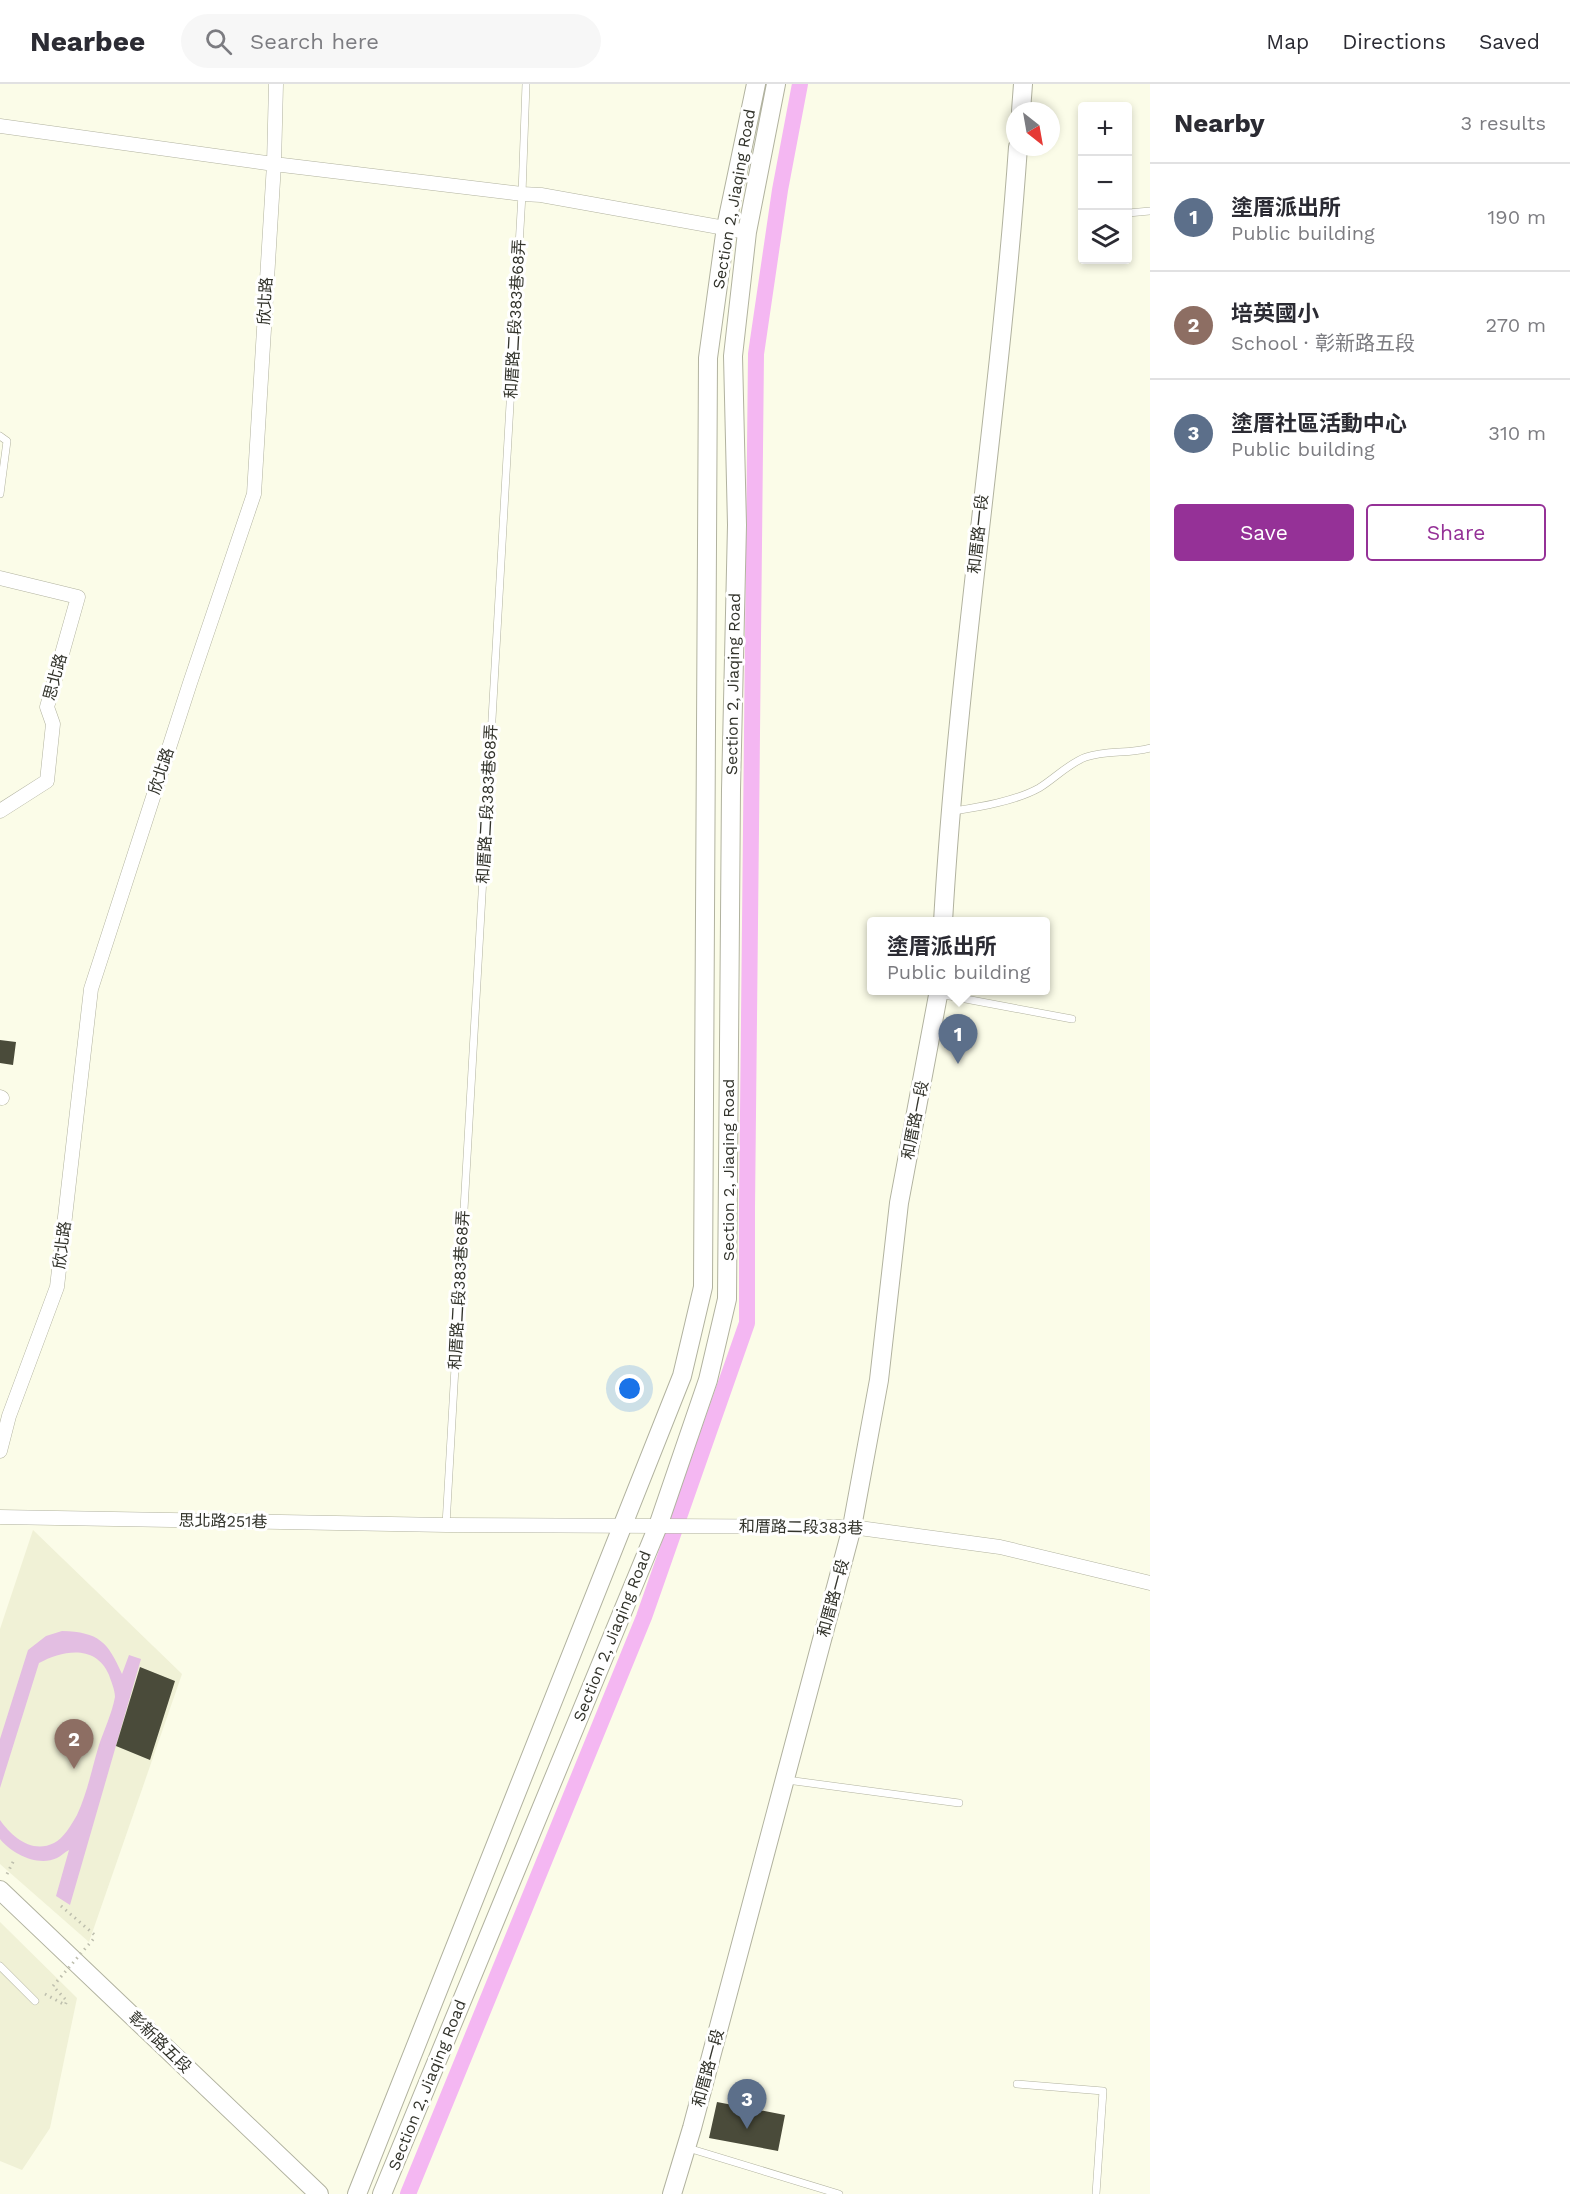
<!DOCTYPE html>
<meta charset="utf-8">
<style>
body{margin:0;font-family:"Work Sans","Noto Sans TC",sans-serif;background:#f7f7f7;color:#2b2b33}
.controls{position:absolute;right:18px;top:18px;display:grid;overflow:hidden;border-radius:6px;box-shadow:0 3px 9px #0003}
.controls button{width:54px;height:54px;display:grid;place-items:center;padding:0;border:0;border-bottom:2px solid #e1e1e2;background:#fff;color:#2b2b33;font:30px sans-serif}
.compass{position:absolute;left:1006px;top:18px;width:54px;height:54px;border-radius:50%;background:#fff;box-shadow:0 3px 9px #0003;rotate:149deg}
.you{position:absolute;left:630px;top:1305px;width:21px;height:21px;margin:-15px;border:4px solid #fff;border-radius:50%;background:#1a73e8;box-shadow:0 0 0 9px #1a73e833}
.badge{display:grid;place-items:center;width:39px;height:39px;border-radius:50%;background:#953197;color:#fff;font-size:20px;font-weight:700}
.pin{position:absolute;translate:-50% -50px;filter:drop-shadow(0 2px 3px #0008)}
.pin::after{content:'';position:absolute;top:32px;width:21px;height:18px;background:inherit;clip-path:polygon(0 0,100% 0,50% 100%)}
.popup{position:absolute;left:867px;top:833px;width:183px;height:78px;box-sizing:border-box;display:grid;place-content:center;border-radius:6px;background:#fff;filter:drop-shadow(0 2px 4px #0005);font-size:20px;white-space:nowrap;color:#7c7c81}
.popup b{font-size:22px;color:#2b2b33}
.popup::after{content:'';position:absolute;left:50%;top:100%;margin-left:-12px;border:12px solid transparent;border-top-color:#fff}
.list{margin:0;padding:0;list-style:none}
h2{display:flex;justify-content:space-between;align-items:center;height:78px;margin:0;padding:0 24px;font-size:26px}
h2 small{font-size:20px;font-weight:400;color:#7c7c81}
.list li{display:grid;grid-template-columns:39px 1fr auto;gap:18px;align-items:center;box-sizing:border-box;height:108px;padding:0 24px;border-top:2px solid #e1e1e2}
.list b{display:block;font-size:22px;white-space:nowrap}
.list p{margin:0;font-size:20px;white-space:nowrap;color:#7c7c81}
.list em{font-size:20px;font-style:normal;color:#7c7c81}
.actions{display:flex;gap:12px;padding:18px 24px}
.actions a{flex:1;padding:14px 0;border:2px solid #953197;border-radius:6px;text-align:center;font-size:21px;color:#953197}
.actions .main{background:#953197;color:#fff}
.icon{flex:none;width:33px;height:33px;fill:none;stroke:currentColor;stroke-width:2;stroke-linecap:round;stroke-linejoin:round}
.map{position:relative;flex:none;width:1150px;height:2110px;overflow:hidden}
header{display:flex;align-items:center;gap:36px;box-sizing:border-box;height:84px;padding:0 30px;background:#fff;border-bottom:2px solid #e1e1e2}
header strong{font-size:28px}
nav{display:flex;gap:33px;margin-inline-start:auto;font-size:21px}
.search{width:420px;height:54px;background:#f7f7f7;display:flex;align-items:center;gap:15px;box-sizing:border-box;padding:0 21px;border-radius:33px;color:#7c7c81;font-size:22px}
main{display:flex}
aside{flex:1;background:#fff}
.map>svg:first-child{display:block}
.built{fill:#f0f1d6}
.green{fill:#e3bee2}
.lines{fill:none;stroke-linecap:round;stroke-linejoin:round}
.canal{stroke:#f4b7f2;stroke-width:16}
.building{fill:#4a4b3a}
.lane-casing{stroke:#b1b29f;stroke-width:8}
.street-casing{stroke:#b1b29f;stroke-width:15}
.secondary-casing{stroke:#b1b29f;stroke-width:20}
.path{stroke:#bdbead;stroke-width:3;stroke-dasharray:1.5 4.5;stroke-linecap:butt}
.lane{stroke:#fff;stroke-width:7}
.street{stroke:#fff;stroke-width:14}
.secondary{stroke:#fff;stroke-width:18}
.path-bridge{stroke:#bdbead;stroke-width:3;stroke-dasharray:1.5 4.5;stroke-linecap:butt}
.labels{text-anchor:middle;dominant-baseline:central;stroke-width:6;stroke-linejoin:round;paint-order:stroke}
.street-label{font-size:16px;fill:#32332b;stroke:#fff}
</style>
<header>
<strong>Nearbee</strong>
<div class="search"><svg class="icon" aria-label="search" viewBox="0 0 24 24"><circle cx="10" cy="10" r="6"/><path d="M15 15l6 6"/></svg>Search here</div>
<nav><a>Map</a><a>Directions</a><a>Saved</a></nav>
</header>
<main>
<div class="map">
<svg width="1150" height="2110" viewBox="0 0 1150 2110">
<rect width="100%" height="100%" fill="#fbfce8"/>
<path class="built" d="M 33,1446 L 182,1590 L 89,1858 L 0,1780 L 0,1545 Z
M 0,1838 L 77,1914 L 50,2044 L 22,2086 L 0,2077 Z"/>
<path class="green" d="M 62,1547 C 99,1548 108,1558 122,1590 L 129,1571 L 141,1575 L 70,1821 L 56,1812 L 69,1766 C 65,1768 61,1772 57,1774 C 38,1783 12,1770 0,1755 L 0,1736 C 12,1753 32,1770 54,1759 C 63,1755 72,1740 77,1731 C 87,1710 92,1684 99,1661 C 104,1646 112,1629 115,1613 C 115,1606 111,1597 109,1591 C 96,1560 63,1566 39,1579 L 0,1704 L 0,1655 L 28,1566 L 46,1552 Z"/>
<g class="lines">
<path class="canal" d="M 408,2110 L 644,1533 L 747,1239 L 747,1124 L 756,270 L 780,106 L 800,0"/>
</g>
<path class="building" d="M 0,956 L 16,958 L 13,981 L 0,979 Z
M 140,1583 L 175,1597 L 150,1676 L 116,1662 Z
M 717,2018 L 785,2031 L 778,2067 L 709,2054 Z"/>
<g class="lines">
<g class="lane-casing">
<path id="lane" d="M 1128,129 L 1150,127
M 0,352 L 7,357 L 0,410
M 954,727 C 979,723 1016,717 1039,704 C 1054,695 1069,679 1086,673 C 1107,666 1129,670 1150,664
M 939,910 L 1072,935
M 446,1441 L 522,110 L 526,0
M 787,1696 L 959,1719
M 0,1882 L 35,1917
M 1017,2000 L 1103,2007 L 1096,2110
M 688,2064 L 839,2110"/>
</g>
<g class="street-casing">
<path id="street" d="M 0,42 L 274,80 L 522,110 L 541,111 L 747,148
M 0,494 L 78,513 L 47,623 L 53,640 L 47,697 L 0,727
M 0,1013 L 2,1014
M 0,1367 L 9,1332 L 57,1203 L 91,905 L 190,599 L 254,410 L 274,80 L 276,0
M 0,1433 L 446,1441 L 852,1443 L 1000,1463 L 1150,1499"/>
</g>
<g class="secondary-casing">
<path id="secondary" d="M 1021,27 L 1023,0
M 943,838 C 958,578 1000,322 1018,63
M 0,1806 L 319,2110
M 357,2110 L 682,1292 L 703,1203 L 708,274 L 726,143 L 756,0
M 382,2110 L 658,1442 L 708,1296 L 727,1215 L 731,706 L 737,441 L 733,272 L 747,148 L 776,0
M 672,2110 L 692,2044 L 852,1443 L 879,1296 L 899,1119 L 939,906"/>
</g>
<path class="path" d="M 7,1790 L 14,1776
M 61,1822 L 96,1852
M 45,1910 L 65,1921 L 67,1917 L 53,1902"/>
<use href="#lane" class="lane"/>
<use href="#street" class="street"/>
<use href="#secondary" class="secondary"/>
<path class="path-bridge" d="M 53,1902 L 96,1852"/>
</g>
<g class="labels">
<g class="street-label">
<text transform="translate(734 115) rotate(-80)">Section 2, Jiaqing Road</text>
<text transform="translate(265 217) rotate(-87)">欣北路</text>
<text transform="translate(515 235) rotate(-87)">和厝路二段383巷68弄</text>
<text transform="translate(978 450) rotate(-84)">和厝路一段</text>
<text transform="translate(55 593) rotate(-75)">思北路</text>
<text transform="translate(733 600) rotate(-89)">Section 2, Jiaqing Road</text>
<text transform="translate(161 687) rotate(-72)">欣北路</text>
<text transform="translate(487 720) rotate(-87)">和厝路二段383巷68弄</text>
<text transform="translate(915 1036) rotate(-79)">和厝路一段</text>
<text transform="translate(728 1086) rotate(-90)">Section 2, Jiaqing Road</text>
<text transform="translate(62 1161) rotate(-83)">欣北路</text>
<text transform="translate(459 1206) rotate(-87)">和厝路二段383巷68弄</text>
<text transform="translate(223 1437) rotate(1)">思北路251巷</text>
<text transform="translate(801 1443) rotate(1)">和厝路二段383巷</text>
<text transform="translate(833 1514) rotate(-75)">和厝路一段</text>
<text transform="translate(612 1552) rotate(-68)">Section 2, Jiaqing Road</text>
<text transform="translate(160 1958) rotate(44)">彰新路五段</text>
<text transform="translate(708 1984) rotate(-75)">和厝路一段</text>
<text transform="translate(427 2001) rotate(-68)">Section 2, Jiaqing Road</text>
</g>
</g>
</svg>
<div class="controls">
<button>+</button>
<button>−</button>
<button><svg class="icon" aria-label="layers" viewBox="0 0 24 24"><path d="M12 4l9 5-9 5-9-5zM3 14l9 5 9-5"/></svg></button>
</div>
<svg class="compass" viewBox="-18 -18 36 36"><path d="M0-13l5 13h-10z" fill="#e53935"/><path d="M0 13l5-13h-10z" fill="#7c7c81"/></svg>
<div class="you"></div>
<div class="pin badge" style="left:958px;top:980px;background:#5c6f8a">1</div>
<div class="popup"><b>塗厝派出所</b>Public building</div>
<div class="pin badge" style="left:74px;top:1685px;background:#8d6e63">2</div>
<div class="pin badge" style="left:747px;top:2045px;background:#5c6f8a">3</div>
</div>
<aside>
<h2>Nearby<small>3 results</small></h2>
<ul class="list">
<li><span class="badge" style="background:#5c6f8a">1</span><div><b>塗厝派出所</b><p>Public building</p></div><em>190 m</em></li>
<li><span class="badge" style="background:#8d6e63">2</span><div><b>培英國小</b><p>School · 彰新路五段</p></div><em>270 m</em></li>
<li><span class="badge" style="background:#5c6f8a">3</span><div><b>塗厝社區活動中心</b><p>Public building</p></div><em>310 m</em></li>
</ul>
<div class="actions"><a class="main">Save</a><a>Share</a></div>
</aside>
</main>
